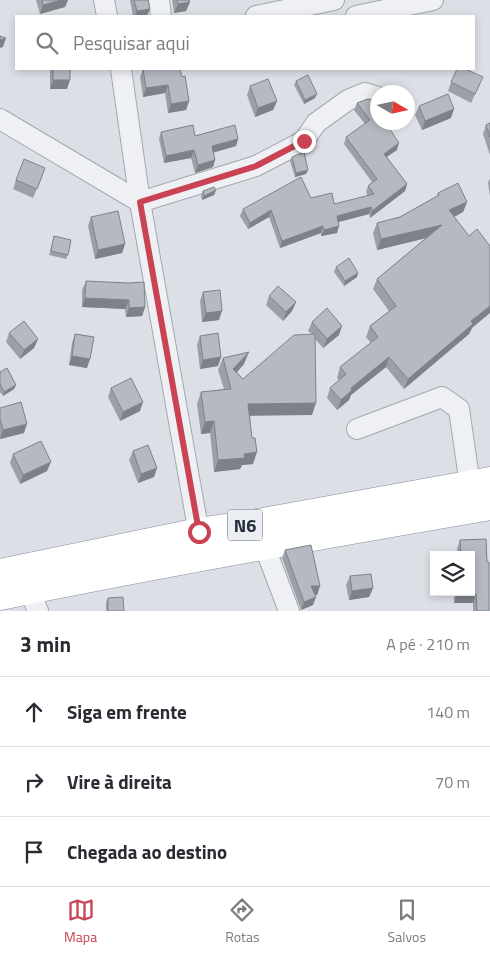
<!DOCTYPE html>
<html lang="pt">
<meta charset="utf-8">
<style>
body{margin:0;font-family:"Titillium Web",sans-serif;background:#f7f7f7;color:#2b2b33}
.controls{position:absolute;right:15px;bottom:15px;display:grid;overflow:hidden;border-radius:0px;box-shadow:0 2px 8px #0003}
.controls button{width:45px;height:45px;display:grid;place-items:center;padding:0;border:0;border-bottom:1px solid #e1e1e2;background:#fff;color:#2b2b33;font:25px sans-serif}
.compass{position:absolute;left:370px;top:85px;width:45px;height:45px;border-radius:50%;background:#fff;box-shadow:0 2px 8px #0003;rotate:99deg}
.stop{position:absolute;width:15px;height:15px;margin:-11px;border:4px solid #c94355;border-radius:50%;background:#fff}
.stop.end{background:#c94355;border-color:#fff;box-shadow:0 1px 5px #0008}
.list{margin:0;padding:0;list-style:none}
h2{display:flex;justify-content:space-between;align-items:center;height:65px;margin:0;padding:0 20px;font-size:21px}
h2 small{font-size:16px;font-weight:400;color:#7c7c81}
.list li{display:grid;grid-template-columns:32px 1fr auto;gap:15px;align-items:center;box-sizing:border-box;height:70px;padding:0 20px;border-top:1px solid #e1e1e2}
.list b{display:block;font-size:19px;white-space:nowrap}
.list em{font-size:16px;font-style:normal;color:#7c7c81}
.icon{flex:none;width:28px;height:28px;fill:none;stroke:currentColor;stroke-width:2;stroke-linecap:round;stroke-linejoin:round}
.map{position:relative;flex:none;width:490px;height:611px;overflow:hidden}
.search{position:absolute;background:#fff;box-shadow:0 2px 8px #0003;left:15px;right:15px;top:15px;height:55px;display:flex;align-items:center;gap:12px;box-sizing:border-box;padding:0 18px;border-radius:0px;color:#7c7c81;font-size:19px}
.sheet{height:275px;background:#fff}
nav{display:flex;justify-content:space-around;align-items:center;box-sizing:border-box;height:70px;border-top:1px solid #e1e1e2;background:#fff;font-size:14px;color:#7c7c81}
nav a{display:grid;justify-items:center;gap:2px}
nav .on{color:#c94355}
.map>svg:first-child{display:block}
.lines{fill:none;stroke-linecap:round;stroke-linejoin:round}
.minor-casing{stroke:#a2a7af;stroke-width:22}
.highway-casing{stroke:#848d9c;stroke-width:29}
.minor{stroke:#eff0f4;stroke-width:20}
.highway{stroke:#fff;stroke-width:28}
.wall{fill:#9b9fa7}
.shaded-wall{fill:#7e8288}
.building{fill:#b4b9c2;stroke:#7e8288}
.route{stroke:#c94355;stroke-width:6}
.labels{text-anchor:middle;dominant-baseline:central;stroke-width:4.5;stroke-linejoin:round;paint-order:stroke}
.shield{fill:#ebeff4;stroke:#616872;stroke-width:1}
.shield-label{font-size:18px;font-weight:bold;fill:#262e3b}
</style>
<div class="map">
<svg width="490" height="611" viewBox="0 0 490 611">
<rect width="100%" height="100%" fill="#dce0e6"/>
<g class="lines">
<g class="minor-casing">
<path id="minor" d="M 104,0 L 107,16
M 159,0 L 161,16
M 256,16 L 334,0
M 356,16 L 433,0
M 121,69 L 140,202 L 201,545
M 0,119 L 140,202 L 256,166 L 304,141 L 316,123 L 348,100 L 365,93 L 378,97
M 357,429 L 442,397 L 459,409 L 470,485
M 264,545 L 289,611
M 29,590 L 38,611"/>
</g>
<g class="highway-casing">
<path id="highway" d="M 0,573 L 199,532 L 263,522 L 490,481
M 0,596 C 163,563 326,534 490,506"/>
</g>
<use href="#minor" class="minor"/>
<use href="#highway" class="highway"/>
</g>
<path class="wall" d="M 36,0 L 68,0 L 65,7 L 40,14 Z
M 130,0 L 148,0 L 147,16 L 133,16 Z
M 172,0 L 189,0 L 190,2 L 186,11 L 174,13 Z
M 50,69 L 70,69 L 67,89 L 50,89 Z
M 143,69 L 161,70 L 182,77 L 189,101 L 186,110 L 168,113 L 165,93 L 143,97 L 140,77 Z
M 296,81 L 315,98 L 304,104 L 294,85 Z
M 451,82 L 479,86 L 471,103 L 448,91 Z
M 250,86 L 277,101 L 273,110 L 255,117 L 247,95 Z
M 357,103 L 378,122 L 397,150 L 387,157 L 407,184 L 405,191 L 370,218 L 369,214 L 338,222 L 337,233 L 321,236 L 321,233 L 280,248 L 269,217 L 248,229 L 240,216 L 243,209 L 311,198 L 334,204 L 368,196 L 366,192 L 368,186 L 372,182 L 344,144 L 346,137 L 365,124 L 354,110 Z
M 419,106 L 451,118 L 422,130 L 415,115 Z
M 490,123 L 490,155 L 483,134 L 486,125 Z
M 161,132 L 195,136 L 238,139 L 236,146 L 213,152 L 215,160 L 213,167 L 195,173 L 191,158 L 164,163 L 159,139 Z
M 292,157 L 306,174 L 295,177 L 290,161 Z
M 42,177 L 33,198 L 13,189 L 16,180 Z
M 490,178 L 490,197 L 488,183 Z
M 216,190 L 214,195 L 202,200 L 201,196 L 203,191 Z
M 438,193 L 467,202 L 463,212 L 454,217 L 472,328 L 469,334 L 404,389 L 386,367 L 351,395 L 349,400 L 337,410 L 327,398 L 330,388 L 339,380 L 337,378 L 340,367 L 371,343 L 366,337 L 370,326 L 389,311 L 373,289 L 377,279 L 426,238 L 377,250 L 373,233 L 377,223 L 400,217 L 437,196 Z
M 91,217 L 125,244 L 122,253 L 95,259 L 88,226 Z
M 54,236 L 68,255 L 66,259 L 49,255 Z
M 336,267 L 357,277 L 344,286 L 334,272 Z
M 86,281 L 145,307 L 142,316 L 126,317 L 125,309 L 82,307 L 82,290 Z
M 203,292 L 219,320 L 202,322 L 200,301 Z
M 269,296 L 296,302 L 292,311 L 283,321 L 266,305 Z
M 312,322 L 339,335 L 323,348 L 315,339 L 312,415 L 250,415 L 253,464 L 242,465 L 240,469 L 214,472 L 210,433 L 201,434 L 197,404 L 201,392 L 224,389 L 218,370 L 223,358 L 244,364 L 237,372 L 243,379 L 312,334 L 308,331 Z
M 9,333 L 38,339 L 34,348 L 20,359 L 6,342 Z
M 75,334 L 87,368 L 69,365 L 72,343 Z
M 200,336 L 221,357 L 218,366 L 200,369 L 197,345 Z
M 0,372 L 16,385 L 14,389 L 3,396 L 0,392 Z
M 111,388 L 140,411 L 120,421 L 108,397 Z
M 0,408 L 24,433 L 0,439 Z
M 133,451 L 157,468 L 154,477 L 138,483 L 129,460 Z
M 13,454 L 47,471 L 20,484 L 10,463 Z
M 486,539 L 487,562 L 489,562 L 489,611 L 473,611 L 473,603 L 454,603 L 454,592 L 471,592 L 471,555 L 458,555 L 457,549 L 460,540 Z
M 285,550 L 320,586 L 317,595 L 315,595 L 313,605 L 301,610 L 282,558 Z
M 350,576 L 373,588 L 369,597 L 349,600 L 346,585 Z
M 108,598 L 124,611 L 106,611 L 106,602 Z"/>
<path class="shaded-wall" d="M 61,0 L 68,0 L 65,7 L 40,14 L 43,5 Z
M 190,2 L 186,11 L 174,13 L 178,4 Z
M 150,9 L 147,16 L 135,16 L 137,11 Z
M 6,38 L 3,47 L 0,48 L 0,40 Z
M 53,80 L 70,80 L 67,89 L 50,89 Z
M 168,85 L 165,93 L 143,97 L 146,88 Z
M 317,94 L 315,98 L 304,104 L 305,100 Z
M 189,101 L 186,110 L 168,113 L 171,104 Z
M 277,101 L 273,110 L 255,117 L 258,108 Z
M 454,109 L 451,118 L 422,130 L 425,121 Z
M 238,139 L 236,146 L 209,154 L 212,146 Z
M 399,143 L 397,150 L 381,160 L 384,154 Z
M 194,150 L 191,158 L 164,163 L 166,156 Z
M 215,160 L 213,167 L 195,173 L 198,165 Z
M 308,170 L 306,174 L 295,177 L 296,173 Z
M 407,184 L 405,191 L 370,218 L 372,211 Z
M 216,190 L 214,195 L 202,200 L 204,196 Z
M 467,202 L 463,212 L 446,221 L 449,210 Z
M 371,207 L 369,214 L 335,223 L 337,216 Z
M 271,210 L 269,217 L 248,229 L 250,223 Z
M 442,225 L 439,235 L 377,250 L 381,239 Z
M 323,226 L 321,233 L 280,248 L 282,241 Z
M 339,226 L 337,233 L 321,236 L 324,230 Z
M 125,244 L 122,253 L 95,259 L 98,250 Z
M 358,273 L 357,277 L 344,286 L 345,281 Z
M 85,298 L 129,300 L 125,309 L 82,307 Z
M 296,302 L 292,311 L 283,321 L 286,312 Z
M 490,306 L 490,313 L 472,328 L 469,334 L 404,389 L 408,379 L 471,321 Z
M 145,307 L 142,316 L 126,317 L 129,308 Z
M 222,311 L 219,320 L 202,322 L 206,313 Z
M 342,326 L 339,335 L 323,348 L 327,339 Z
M 38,339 L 34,348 L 20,359 L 24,350 Z
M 249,352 L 244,364 L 229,381 L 233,369 Z
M 72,356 L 90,359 L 87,368 L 69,365 Z
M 221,357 L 218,366 L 200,369 L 203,360 Z
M 389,357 L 386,367 L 351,395 L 349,400 L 337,410 L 341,400 L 351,388 Z
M 16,385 L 14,389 L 3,396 L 4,392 Z
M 143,402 L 140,411 L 120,421 L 123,412 Z
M 316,403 L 312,415 L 244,416 L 248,404 Z
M 214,421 L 210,433 L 201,434 L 205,422 Z
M 27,424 L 24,433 L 0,439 L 3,430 Z
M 257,452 L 253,464 L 242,465 L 240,469 L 214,472 L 218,460 L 244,454 Z
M 51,462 L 47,471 L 20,484 L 23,475 Z
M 157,468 L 154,477 L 138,483 L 141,474 Z
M 311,586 L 320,586 L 317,595 L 308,595 Z
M 373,588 L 369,597 L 349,600 L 352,591 Z
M 457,594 L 476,594 L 473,603 L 454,603 Z
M 316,597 L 313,605 L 301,610 L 304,602 Z"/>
<path class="building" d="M 42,0 L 61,0 L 43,5 Z
M 134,0 L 148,0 L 150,9 L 137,11 Z
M 177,0 L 189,0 L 190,2 L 178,4 Z
M 0,36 L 6,38 L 0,40 Z
M 53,69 L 70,69 L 70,80 L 53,80 Z
M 143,69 L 161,69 L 161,70 L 166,69 L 180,69 L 182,77 L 185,76 L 189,101 L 171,104 L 168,85 L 146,88 Z
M 457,69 L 465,69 L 483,77 L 475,94 L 451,82 Z
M 308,75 L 317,94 L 305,100 L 296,81 Z
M 268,79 L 277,101 L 258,108 L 250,86 Z
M 448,94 L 454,109 L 425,121 L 419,106 Z
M 368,99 L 378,101 L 378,122 L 385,122 L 399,143 L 384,154 L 407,184 L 372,211 L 371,207 L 337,216 L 339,226 L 324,230 L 323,226 L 282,241 L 271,210 L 250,223 L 243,209 L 301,177 L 311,198 L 332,193 L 334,204 L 374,194 L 368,186 L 377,179 L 346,137 L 370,120 L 357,103 Z
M 490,123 L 490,137 L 486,125 Z
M 193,125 L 195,136 L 235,125 L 238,139 L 212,146 L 215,160 L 198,165 L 194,150 L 166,156 L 161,132 Z
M 304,152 L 308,170 L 296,173 L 292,157 Z
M 24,159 L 45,168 L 37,189 L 16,180 Z
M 458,183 L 467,202 L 449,210 L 469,236 L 477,229 L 490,246 L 490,306 L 471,321 L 473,324 L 408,379 L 389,357 L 351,388 L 352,390 L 341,400 L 330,388 L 346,374 L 340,367 L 378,337 L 370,326 L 396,306 L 377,279 L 442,225 L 381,239 L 377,223 L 400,217 L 439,195 L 438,193 Z
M 214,187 L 216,190 L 204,196 L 203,191 Z
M 118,211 L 125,244 L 98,250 L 91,217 Z
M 54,236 L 71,240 L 68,255 L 51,251 Z
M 349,258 L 358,273 L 345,281 L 336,267 Z
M 86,281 L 128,283 L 144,282 L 145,307 L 129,308 L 129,300 L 85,298 Z
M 278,286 L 296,302 L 286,312 L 269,296 Z
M 220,290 L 222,311 L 206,313 L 203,292 Z
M 327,308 L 342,326 L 327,339 L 312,322 Z
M 24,321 L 38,339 L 24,350 L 9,333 Z
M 218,333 L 221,357 L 203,360 L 200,336 Z
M 75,334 L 94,337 L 90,359 L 72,356 Z
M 315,334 L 316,403 L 248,404 L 252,438 L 255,438 L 257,452 L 244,454 L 245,458 L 218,460 L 214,421 L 205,422 L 201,392 L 231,389 L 223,358 L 249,352 L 233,369 L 243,379 L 294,335 Z
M 7,368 L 16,385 L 4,392 L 0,384 L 0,372 Z
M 131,378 L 143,402 L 123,412 L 111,388 Z
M 21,402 L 27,424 L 3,430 L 0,419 L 0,408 Z
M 41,441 L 51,462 L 23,475 L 13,454 Z
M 148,445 L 157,468 L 141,474 L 133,451 Z
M 486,539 L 487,562 L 489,562 L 489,611 L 477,611 L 476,594 L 457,594 L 457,592 L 471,592 L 471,555 L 461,555 L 460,540 Z
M 311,545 L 320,586 L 311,586 L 316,597 L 304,602 L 285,550 Z
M 371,574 L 373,588 L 352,591 L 350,576 Z
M 123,597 L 124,611 L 108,611 L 108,598 Z"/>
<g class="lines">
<path class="route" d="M 199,532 L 140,202 L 256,166 L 304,141"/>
</g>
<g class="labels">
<rect class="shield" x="227.5" y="509.5" width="35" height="31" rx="4"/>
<g class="shield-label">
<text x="245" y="525">N6</text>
</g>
</g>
</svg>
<div class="controls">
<button><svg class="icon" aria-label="layers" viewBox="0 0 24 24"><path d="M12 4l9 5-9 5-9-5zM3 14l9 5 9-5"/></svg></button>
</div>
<svg class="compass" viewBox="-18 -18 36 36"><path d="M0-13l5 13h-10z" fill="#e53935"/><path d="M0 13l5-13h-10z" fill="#7c7c81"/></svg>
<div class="stop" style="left:199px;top:532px"></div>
<div class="stop end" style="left:304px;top:141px"></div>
<div class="search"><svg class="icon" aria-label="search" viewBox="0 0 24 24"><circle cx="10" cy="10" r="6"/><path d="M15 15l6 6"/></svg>Pesquisar aqui</div>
</div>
<section class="sheet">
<h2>3 min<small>A pé · 210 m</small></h2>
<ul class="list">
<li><svg class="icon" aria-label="ahead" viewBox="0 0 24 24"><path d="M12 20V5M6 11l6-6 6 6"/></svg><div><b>Siga em frente</b></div><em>140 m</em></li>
<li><svg class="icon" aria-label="right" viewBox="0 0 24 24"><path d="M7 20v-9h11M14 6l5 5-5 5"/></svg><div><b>Vire à direita</b></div><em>70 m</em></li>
<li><svg class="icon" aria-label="arrive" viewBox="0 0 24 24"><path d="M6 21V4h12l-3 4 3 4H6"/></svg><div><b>Chegada ao destino</b></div></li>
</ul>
</section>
<nav>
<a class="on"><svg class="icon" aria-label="map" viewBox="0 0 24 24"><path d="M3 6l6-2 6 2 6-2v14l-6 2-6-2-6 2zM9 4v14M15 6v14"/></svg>Mapa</a>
<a><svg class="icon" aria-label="directions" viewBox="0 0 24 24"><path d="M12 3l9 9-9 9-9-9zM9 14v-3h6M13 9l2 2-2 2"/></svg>Rotas</a>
<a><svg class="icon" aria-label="saved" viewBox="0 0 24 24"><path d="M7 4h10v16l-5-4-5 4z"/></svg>Salvos</a>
</nav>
